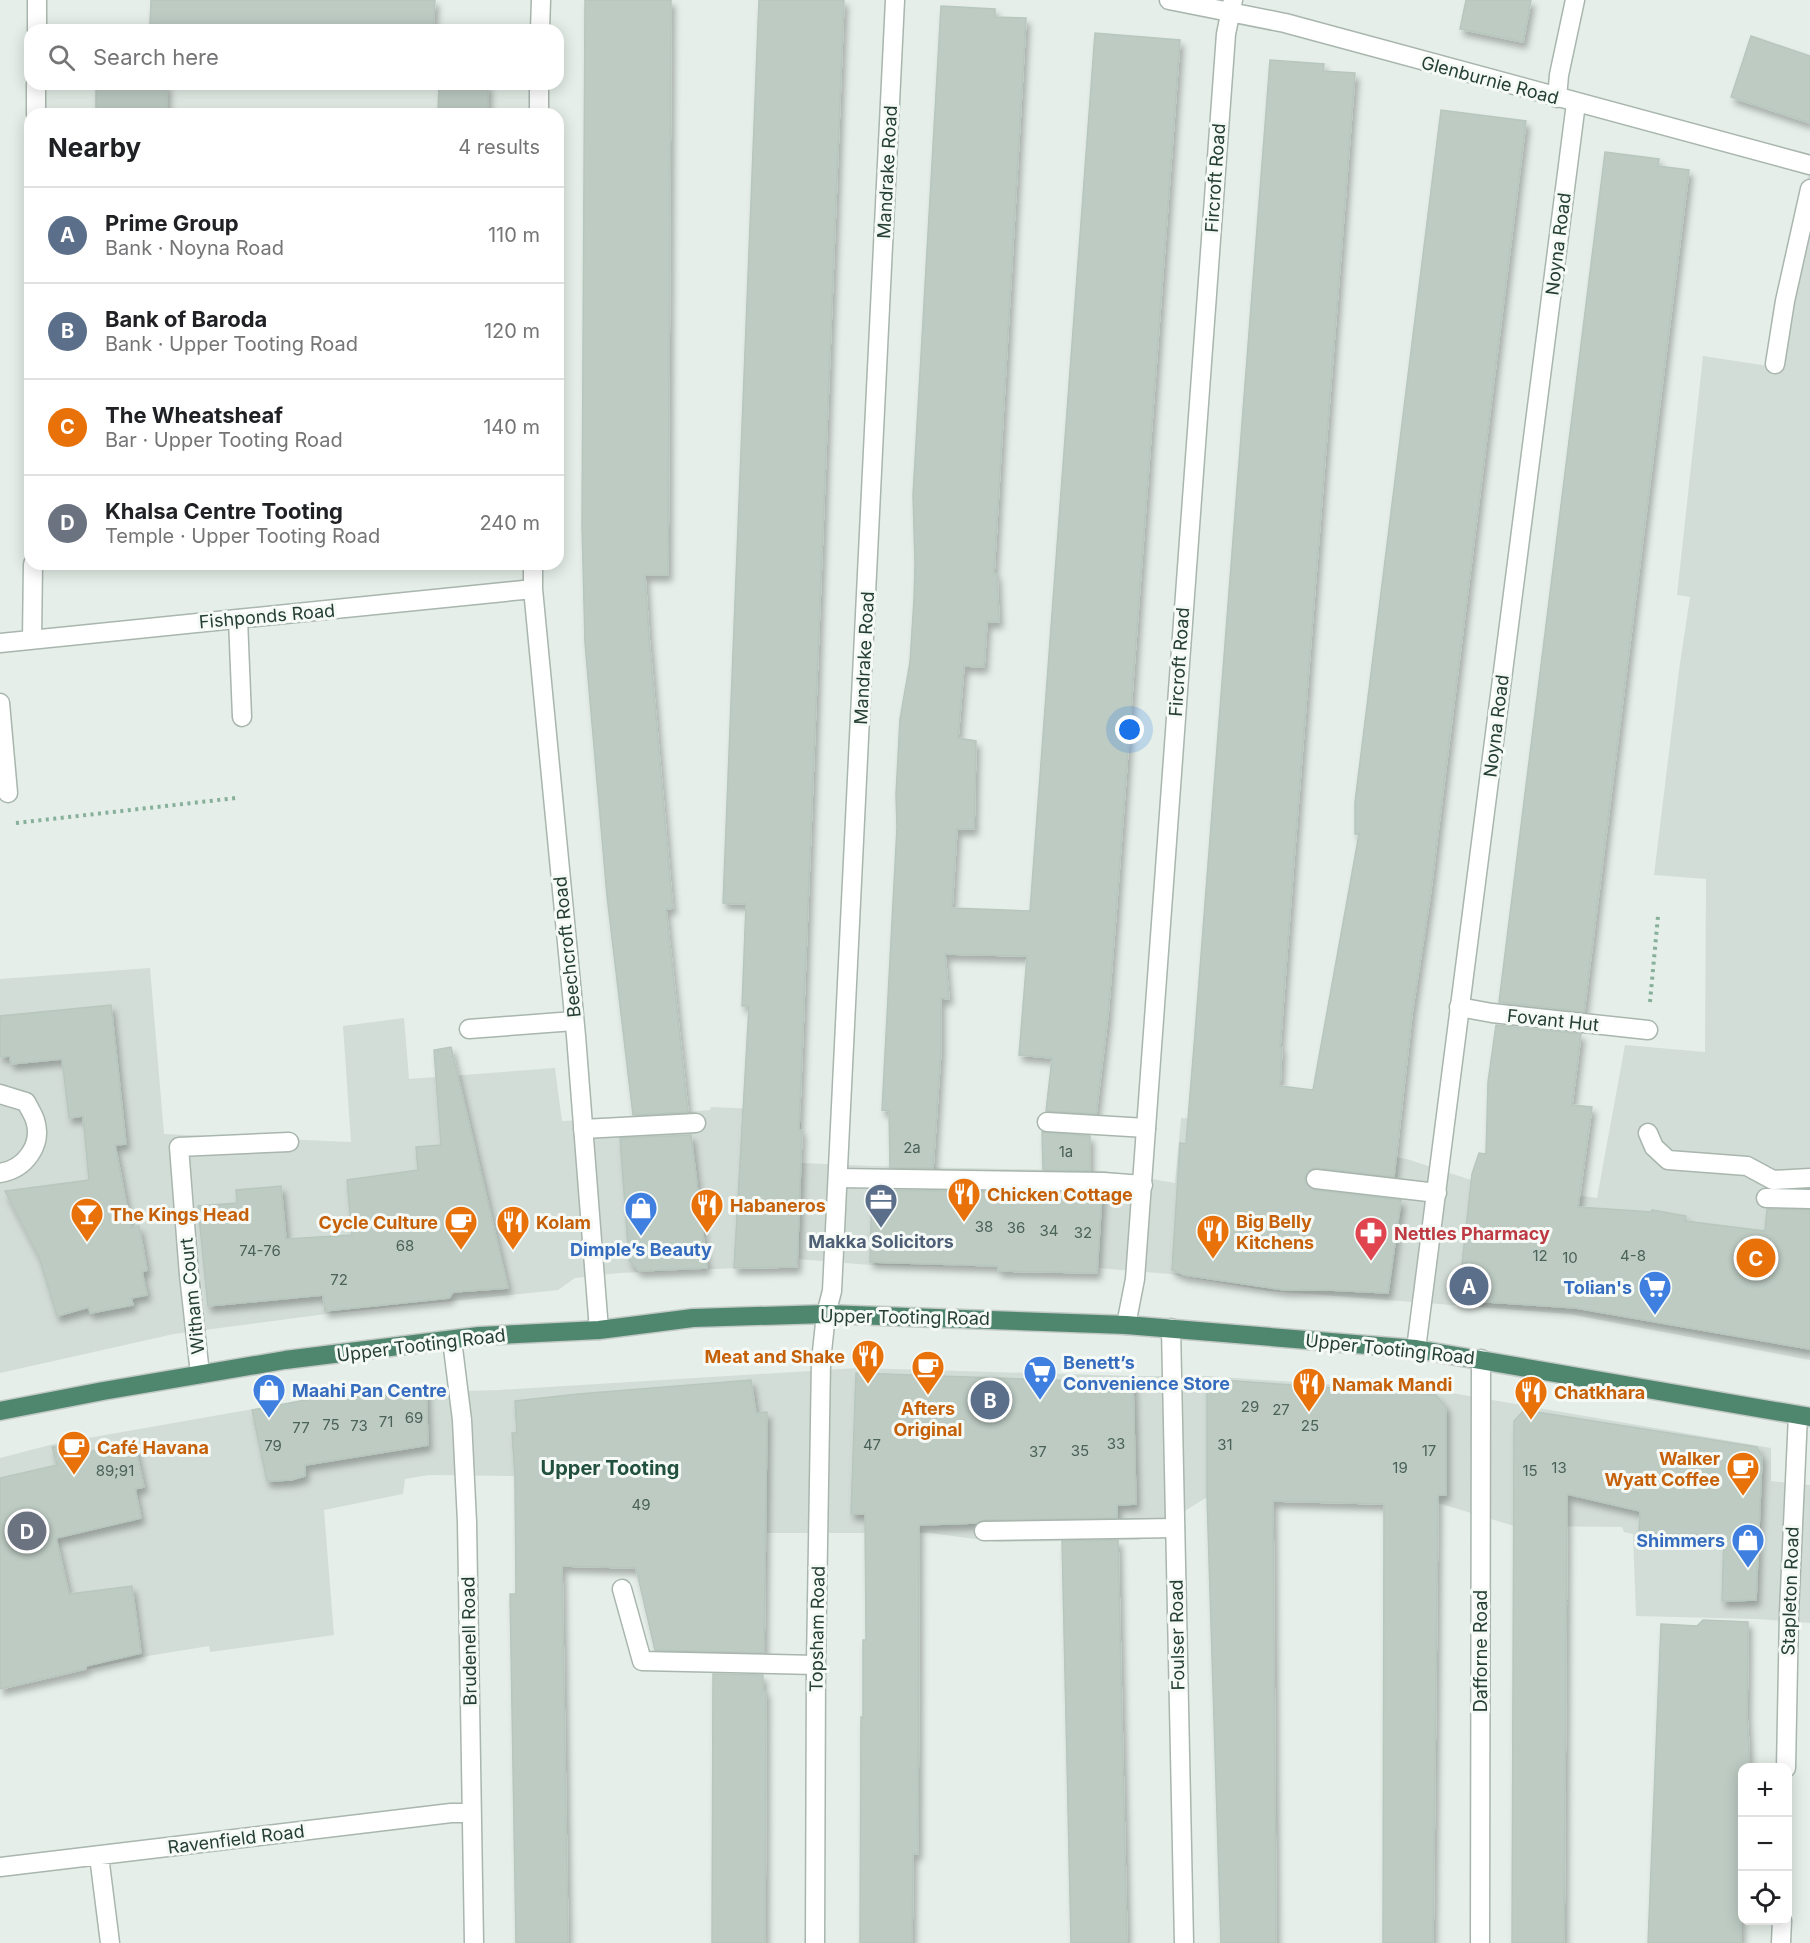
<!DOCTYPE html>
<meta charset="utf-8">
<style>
body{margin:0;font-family:Inter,sans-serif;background:#f6f6f6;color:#202124}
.controls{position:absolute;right:18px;bottom:18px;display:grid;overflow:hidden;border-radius:12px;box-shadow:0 3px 15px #0003}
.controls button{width:54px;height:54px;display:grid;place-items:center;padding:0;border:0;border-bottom:2px solid #e0e0e0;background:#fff;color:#202124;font:30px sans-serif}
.you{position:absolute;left:1130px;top:730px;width:21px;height:21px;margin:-15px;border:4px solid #fff;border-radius:50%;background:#1a73e8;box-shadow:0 0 0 9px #1a73e833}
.badge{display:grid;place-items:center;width:39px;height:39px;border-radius:50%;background:#d93025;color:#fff;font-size:20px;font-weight:700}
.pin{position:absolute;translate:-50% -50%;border:3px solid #fff;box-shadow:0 2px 6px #0006}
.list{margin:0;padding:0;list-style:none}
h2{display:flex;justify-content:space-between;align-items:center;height:78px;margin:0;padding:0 24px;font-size:26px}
h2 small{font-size:20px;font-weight:400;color:#757577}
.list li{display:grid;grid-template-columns:39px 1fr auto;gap:18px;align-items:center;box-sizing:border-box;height:96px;padding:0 24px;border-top:2px solid #e0e0e0}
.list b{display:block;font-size:22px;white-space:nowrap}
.list p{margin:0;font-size:20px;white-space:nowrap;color:#757577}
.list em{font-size:20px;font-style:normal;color:#757577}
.icon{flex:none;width:33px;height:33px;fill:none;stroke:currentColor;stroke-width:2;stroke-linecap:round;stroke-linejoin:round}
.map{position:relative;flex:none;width:1810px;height:1943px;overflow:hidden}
.search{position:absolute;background:#fff;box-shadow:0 3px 15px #0003;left:24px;top:24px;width:540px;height:66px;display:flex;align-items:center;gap:15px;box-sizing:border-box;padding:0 21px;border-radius:18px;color:#757577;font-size:22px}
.panel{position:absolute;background:#fff;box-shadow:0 3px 15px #0003;left:24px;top:108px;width:540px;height:462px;border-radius:18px}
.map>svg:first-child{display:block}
.built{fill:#d3ddd7}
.building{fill:#bdcbc3;stroke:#b8c7be;stroke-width:1.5;filter:url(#shadow)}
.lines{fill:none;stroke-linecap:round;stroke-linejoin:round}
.service-casing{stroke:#a8b6ae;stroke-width:21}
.minor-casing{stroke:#a8b6ae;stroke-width:21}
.trunk-casing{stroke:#c2c9c6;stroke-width:21}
.path{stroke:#87b09b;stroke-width:4;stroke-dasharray:3 4.5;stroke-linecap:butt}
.service{stroke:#fff;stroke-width:18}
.minor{stroke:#fff;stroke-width:18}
.trunk{stroke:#4f866e;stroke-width:18}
.labels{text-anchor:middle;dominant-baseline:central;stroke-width:6;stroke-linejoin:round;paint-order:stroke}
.number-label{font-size:15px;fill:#4b6257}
.street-label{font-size:18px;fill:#253f33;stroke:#f6faf7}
.food-label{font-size:18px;font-weight:bold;fill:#c56008;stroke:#f6faf7;text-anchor:start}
.health-label{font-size:18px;font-weight:bold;fill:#be3a42;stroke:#f6faf7;text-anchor:start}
.service-label{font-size:18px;font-weight:bold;fill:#4e5e75;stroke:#f6faf7}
.shop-label{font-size:18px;font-weight:bold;fill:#366cbe;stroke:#f6faf7;text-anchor:end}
.neighbourhood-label{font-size:20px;font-weight:bold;fill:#21503c;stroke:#f6faf7}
</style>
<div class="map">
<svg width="1810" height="1943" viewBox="0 0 1810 1943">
<defs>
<filter id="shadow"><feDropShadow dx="3.5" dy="6" stdDeviation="3" flood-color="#0004"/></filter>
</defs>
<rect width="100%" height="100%" fill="#e5eee8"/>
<path class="built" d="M 1810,166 L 1810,1360 L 1569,1314 L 1269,1291 L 1170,1274 L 1097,1268 L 870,1265 L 797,1259 L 791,1266 L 619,1273 L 575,1278 L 558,1290 L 326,1314 L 174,1334 L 0,1373 L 0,979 L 150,968 L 164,1134 L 351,1142 L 343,1026 L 404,1018 L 409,1079 L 555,1068 L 562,1121 L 619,1118 L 710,1110 L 711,1107 L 801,1111 L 801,1163 L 873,1166 L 1105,1171 L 1175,1183 L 1181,1118 L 1287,1126 L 1286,1143 L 1407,1159 L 1474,1181 L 1597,1198 L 1625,1045 L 1705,1052 L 1706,879 L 1654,875 L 1679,670 L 1690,597 L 1677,595 L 1703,356 L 1768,366 Z
M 858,1368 L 1134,1376 L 1206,1376 L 1446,1392 L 1771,1448 L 1771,1481 L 1810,1485 L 1810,1623 L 1758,1619 L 1636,1616 L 1633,1534 L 1624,1532 L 1622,1527 L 1514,1526 L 1438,1503 L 1318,1502 L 1319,1496 L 1207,1497 L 1139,1540 L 998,1542 L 930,1533 L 767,1533 L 764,1654 L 655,1652 L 641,1590 L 659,1568 L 516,1565 L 514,1476 L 429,1475 L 405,1479 L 403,1494 L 324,1510 L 334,1635 L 210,1652 L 209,1646 L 148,1656 L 0,1689 L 0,1458 L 54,1444 L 282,1404 L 426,1386 L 432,1386 L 434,1392 L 499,1390 Z"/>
<path class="building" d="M 151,0 L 435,0 L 433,30 L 247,30 L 150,24 Z
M 585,0 L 671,0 L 668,575 L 645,575 L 649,637 L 672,901 L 673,908 L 666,909 L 688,1112 L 633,1115 L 607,896 L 585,643 L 582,526 Z
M 759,0 L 844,0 L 799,1130 L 802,1130 L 797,1267 L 734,1268 L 749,1006 L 742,1006 L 746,904 L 723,903 Z
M 1466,0 L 1531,0 L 1523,42 L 1460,29 Z
M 941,6 L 995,9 L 995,17 L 1026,18 L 994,574 L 997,574 L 999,622 L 987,622 L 984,667 L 964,666 L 958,738 L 976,741 L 974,829 L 957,829 L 952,908 L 1030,911 L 1095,33 L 1180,40 L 1116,914 L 1108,1015 L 1096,1114 L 1046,1111 L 1052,1058 L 1019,1055 L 1027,956 L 945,954 L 949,999 L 941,998 L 941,1049 L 933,1168 L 890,1168 L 889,1111 L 882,1110 L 897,827 L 896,794 L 900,719 L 910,662 L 914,599 L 915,564 L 913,495 Z
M 1751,36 L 1810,56 L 1810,123 L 1731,97 Z
M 1270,60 L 1324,64 L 1323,71 L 1355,73 L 1293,872 L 1280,1047 L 1282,1047 L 1280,1086 L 1313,1090 L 1359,834 L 1355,834 L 1355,802 L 1441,110 L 1526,121 L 1430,897 L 1412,1014 L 1394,1177 L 1317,1168 L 1311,1169 L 1305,1177 L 1306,1184 L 1315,1190 L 1401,1200 L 1388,1293 L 1329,1290 L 1285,1290 L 1184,1275 L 1172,1270 L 1180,1143 L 1186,1144 L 1195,1033 Z
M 96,84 L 167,84 L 167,114 L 96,114 Z
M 439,84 L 488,84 L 488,114 L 438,114 Z
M 1605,152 L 1659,159 L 1658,166 L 1689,170 L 1584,1012 L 1499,1002 Z
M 111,1005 L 126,1144 L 115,1145 L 131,1228 L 139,1226 L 147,1270 L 142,1272 L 147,1295 L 131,1298 L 133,1305 L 90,1313 L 89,1307 L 57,1316 L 39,1257 L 5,1191 L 89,1180 L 83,1116 L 69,1118 L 62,1059 L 11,1064 L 10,1056 L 0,1057 L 0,1016 Z
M 1496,1025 L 1581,1034 L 1572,1105 L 1592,1107 L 1578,1207 L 1652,1212 L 1652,1210 L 1686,1216 L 1685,1221 L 1765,1231 L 1767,1209 L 1810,1210 L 1810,1349 L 1576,1308 L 1458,1300 L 1472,1174 L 1479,1153 L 1486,1154 L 1488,1082 Z
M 451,1047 L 508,1288 L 453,1292 L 449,1298 L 325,1311 L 323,1295 L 208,1306 L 198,1206 L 237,1203 L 236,1190 L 281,1186 L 286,1239 L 352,1235 L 347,1180 L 418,1170 L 416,1147 L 441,1145 L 434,1050 Z
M 1042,1132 L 1090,1136 L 1090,1171 L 1043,1170 Z
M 691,1135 L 707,1268 L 639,1271 L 629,1260 L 620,1138 Z
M 872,1190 L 1102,1193 L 1097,1273 L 998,1271 L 998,1266 L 870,1262 Z
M 856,1373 L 1133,1383 L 1136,1504 L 1117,1505 L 1117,1518 L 984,1520 L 976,1523 L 919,1525 L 918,1854 L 913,1854 L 912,1943 L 860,1943 L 861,1717 L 863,1718 L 863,1640 L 866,1640 L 865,1514 L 851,1514 Z
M 1207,1379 L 1436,1395 L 1446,1407 L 1446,1495 L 1438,1495 L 1433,1943 L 1383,1943 L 1384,1504 L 1273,1501 L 1276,1943 L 1221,1943 L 1207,1497 Z
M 751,1380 L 756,1413 L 767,1412 L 764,1653 L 655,1650 L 636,1568 L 562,1566 L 568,1943 L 516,1943 L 510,1594 L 516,1594 L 515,1475 L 512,1433 L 517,1433 L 515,1401 L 578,1394 Z
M 426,1386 L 428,1445 L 305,1465 L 305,1476 L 291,1480 L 267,1481 L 252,1410 L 316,1398 Z
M 1524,1410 L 1757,1447 L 1762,1457 L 1756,1600 L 1722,1601 L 1724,1535 L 1639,1533 L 1640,1511 L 1567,1494 L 1564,1943 L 1512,1943 L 1514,1421 Z
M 81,1442 L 84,1453 L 134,1442 L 144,1487 L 135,1489 L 141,1518 L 56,1538 L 69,1594 L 132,1586 L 141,1653 L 86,1666 L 86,1669 L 0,1689 L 0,1478 L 57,1465 L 52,1447 Z
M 1118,1540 L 1127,1943 L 1071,1943 L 1062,1541 Z
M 1703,1620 L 1748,1622 L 1747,1716 L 1749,1748 L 1749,1767 L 1743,1767 L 1741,1943 L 1648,1943 L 1661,1624 L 1697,1626 Z
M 713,1674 L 763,1675 L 763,1691 L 766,1691 L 765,1943 L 712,1943 Z"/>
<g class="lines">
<g class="service-casing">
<path id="service" d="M 1775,364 L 1785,301 L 1810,189
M 238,619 L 242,717
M 1459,1007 L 1492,1013 L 1648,1030
M 469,1029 L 574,1021
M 1047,1122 L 1146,1128
M 583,1129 L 696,1123
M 1648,1133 L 1654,1147 L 1668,1160 L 1747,1166 L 1773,1180 L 1810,1178
M 838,1178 L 1103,1182 L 1143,1185
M 1316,1179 L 1437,1193
M 1766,1198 L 1810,1199
M 984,1531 L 1175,1528
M 622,1589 L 642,1661 L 816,1665"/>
</g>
<g class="minor-casing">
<path id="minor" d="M 1169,0 L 1285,23 L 1810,165
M 37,30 L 37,0
M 540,30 L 541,0
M 1557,98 L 1559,75 L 1575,0
M 36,114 L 36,84
M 539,114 L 539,84
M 533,564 L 533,589 L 576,1036 L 599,1330
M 32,639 L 33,564
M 0,643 L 533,589
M 0,703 L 8,793
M 0,1094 L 26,1102 C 29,1108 33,1114 35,1120 C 43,1145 25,1169 0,1173
M 1126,1325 L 1135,1279 L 1226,34 L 1233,0
M 1171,1328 L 1184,1943
M 452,1340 L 462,1420 L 467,1522 L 474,1943
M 1416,1349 L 1576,103
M 200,1374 L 189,1275 L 179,1147 L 289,1142
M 1786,1768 L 1789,1613 L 1798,1415
M 99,1856 L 110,1943
M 0,1867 L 451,1813 L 472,1813
M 815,1943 L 816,1665 L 821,1361 L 826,1314 L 832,1291 L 895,0
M 1480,1943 L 1481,1359
M 1781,1943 L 1782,1920"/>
</g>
<g class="trunk-casing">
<path id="trunk" d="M 0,1411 L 103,1391 L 285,1360 L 479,1336 L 599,1330 L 693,1318 L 826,1314 L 1126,1325 L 1416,1349 L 1810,1417"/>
</g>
<path class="path" d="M 16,823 L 236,798
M 1650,1002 L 1658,916"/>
<use href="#service" class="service"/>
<use href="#minor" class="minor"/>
<use href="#trunk" class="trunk"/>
</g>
<defs>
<g id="restaurant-pin" transform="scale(1.725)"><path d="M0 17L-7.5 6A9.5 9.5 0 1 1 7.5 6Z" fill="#e8710a" stroke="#f6faf7"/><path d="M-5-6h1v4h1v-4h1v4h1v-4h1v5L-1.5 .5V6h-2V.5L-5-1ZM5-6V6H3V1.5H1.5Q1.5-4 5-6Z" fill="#fff"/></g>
<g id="office-pin" transform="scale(1.725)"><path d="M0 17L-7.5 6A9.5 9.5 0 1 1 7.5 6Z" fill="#5c6f8a" stroke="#f6faf7"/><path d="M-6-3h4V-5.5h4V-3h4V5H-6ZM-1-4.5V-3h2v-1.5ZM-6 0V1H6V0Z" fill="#fff"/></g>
<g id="shop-pin" transform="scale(1.725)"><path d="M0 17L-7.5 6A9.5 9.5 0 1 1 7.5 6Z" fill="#3f7fe0" stroke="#f6faf7"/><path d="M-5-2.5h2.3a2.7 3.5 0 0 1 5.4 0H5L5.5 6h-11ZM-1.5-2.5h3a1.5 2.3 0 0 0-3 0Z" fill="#fff"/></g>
<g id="bar-pin" transform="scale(1.725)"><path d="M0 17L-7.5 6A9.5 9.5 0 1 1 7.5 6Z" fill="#e8710a" stroke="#f6faf7"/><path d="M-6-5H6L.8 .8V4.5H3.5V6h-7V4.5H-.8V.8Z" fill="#fff"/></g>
<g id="cafe-pin" transform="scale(1.725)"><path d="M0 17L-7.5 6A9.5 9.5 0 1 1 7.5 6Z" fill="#e8710a" stroke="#f6faf7"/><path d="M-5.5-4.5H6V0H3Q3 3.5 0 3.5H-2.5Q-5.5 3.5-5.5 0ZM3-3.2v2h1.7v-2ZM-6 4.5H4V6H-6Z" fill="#fff"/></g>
<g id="pharmacy-pin" transform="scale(1.725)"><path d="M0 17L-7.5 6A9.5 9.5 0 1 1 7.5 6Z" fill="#e0444e" stroke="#f6faf7"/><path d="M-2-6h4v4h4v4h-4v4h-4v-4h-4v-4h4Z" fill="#fff"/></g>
<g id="supermarket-pin" transform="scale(1.725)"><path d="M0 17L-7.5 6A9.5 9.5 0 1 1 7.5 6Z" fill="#3f7fe0" stroke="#f6faf7"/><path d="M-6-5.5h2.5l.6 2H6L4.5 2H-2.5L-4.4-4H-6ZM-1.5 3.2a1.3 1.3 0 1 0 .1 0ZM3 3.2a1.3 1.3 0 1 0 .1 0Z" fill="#fff"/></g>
</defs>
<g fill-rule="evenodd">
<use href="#restaurant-pin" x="964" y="1194"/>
<use href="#office-pin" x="881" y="1200"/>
<use href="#restaurant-pin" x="707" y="1205"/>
<use href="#shop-pin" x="641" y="1208"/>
<use href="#bar-pin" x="87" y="1214"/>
<use href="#cafe-pin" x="461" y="1222"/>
<use href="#restaurant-pin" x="513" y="1222"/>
<use href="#restaurant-pin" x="1213" y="1231"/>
<use href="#pharmacy-pin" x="1371" y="1233"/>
<use href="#supermarket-pin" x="1655" y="1287"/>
<use href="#restaurant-pin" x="868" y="1356"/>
<use href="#cafe-pin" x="928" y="1367"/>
<use href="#supermarket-pin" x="1040" y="1372"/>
<use href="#restaurant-pin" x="1309" y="1384"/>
<use href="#shop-pin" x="269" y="1390"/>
<use href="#restaurant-pin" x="1531" y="1392"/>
<use href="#cafe-pin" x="74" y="1447"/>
<use href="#cafe-pin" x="1743" y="1468"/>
<use href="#shop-pin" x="1748" y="1540"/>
</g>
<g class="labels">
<g class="number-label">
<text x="912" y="1147">2a</text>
<text x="1066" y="1151">1a</text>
<text x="984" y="1226">38</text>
<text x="1016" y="1227">36</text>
<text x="1049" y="1230">34</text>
<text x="1083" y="1232">32</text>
<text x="405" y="1245">68</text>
<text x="260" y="1250">74-76</text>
<text x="1540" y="1255">12</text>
<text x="1633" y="1255">4-8</text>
<text x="1570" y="1257">10</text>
<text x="339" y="1279">72</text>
<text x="1250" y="1406">29</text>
<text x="1281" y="1409">27</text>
<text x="414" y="1417">69</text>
<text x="386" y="1421">71</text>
<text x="331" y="1424">75</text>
<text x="359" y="1425">73</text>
<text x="1310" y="1425">25</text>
<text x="301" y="1427">77</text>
<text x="1116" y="1443">33</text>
<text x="872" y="1444">47</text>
<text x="1225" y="1444">31</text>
<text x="273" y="1445">79</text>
<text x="1080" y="1450">35</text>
<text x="1429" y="1450">17</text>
<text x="1038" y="1451">37</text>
<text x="1400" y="1467">19</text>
<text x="1559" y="1467">13</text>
<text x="115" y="1470">89;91</text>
<text x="1530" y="1470">15</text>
<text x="641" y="1504">49</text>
</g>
<g class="street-label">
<text transform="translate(1490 80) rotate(15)">Glenburnie Road</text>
<text transform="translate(887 172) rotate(-87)">Mandrake Road</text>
<text transform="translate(1215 178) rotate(-86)">Fircroft Road</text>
<text transform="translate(1558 244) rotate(-83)">Noyna Road</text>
<text transform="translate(267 616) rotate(-5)">Fishponds Road</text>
<text transform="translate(864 658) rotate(-87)">Mandrake Road</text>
<text transform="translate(1179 662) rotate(-86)">Fircroft Road</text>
<text transform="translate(1496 726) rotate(-83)">Noyna Road</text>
<text transform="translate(567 947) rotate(-96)">Beechcroft Road</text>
<text transform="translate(1553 1020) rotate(6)">Fovant Hut</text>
<text transform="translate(192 1296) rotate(-96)">Witham Court</text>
<text transform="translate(905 1317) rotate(1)">Upper Tooting Road</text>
<text transform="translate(421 1345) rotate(-7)">Upper Tooting Road</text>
<text transform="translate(1390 1349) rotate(6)">Upper Tooting Road</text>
<text transform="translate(1790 1591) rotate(-88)">Stapleton Road</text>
<text transform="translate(817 1629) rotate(-89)">Topsham Road</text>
<text transform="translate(1177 1635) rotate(-91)">Foulser Road</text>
<text transform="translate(469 1641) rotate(-91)">Brudenell Road</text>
<text transform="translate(1480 1651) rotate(-90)">Dafforne Road</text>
<text transform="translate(236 1839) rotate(-7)">Ravenfield Road</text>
</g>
<g class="food-label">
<text x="987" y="1194">Chicken Cottage</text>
<text x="730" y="1205">Habaneros</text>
<text x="110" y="1214">The Kings Head</text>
<text x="1236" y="1221">Big Belly<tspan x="1236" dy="21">Kitchens</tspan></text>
<text x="438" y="1222" text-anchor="end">Cycle Culture</text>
<text x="536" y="1222">Kolam</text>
<text x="845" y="1356" text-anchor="end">Meat and Shake</text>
<text x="1332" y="1384">Namak Mandi</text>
<text x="1554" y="1392">Chatkhara</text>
<text x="928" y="1408" text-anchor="middle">Afters<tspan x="928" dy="21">Original</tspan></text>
<text x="97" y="1447">Café Havana</text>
<text x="1720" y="1458" text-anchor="end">Walker<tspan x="1720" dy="21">Wyatt Coffee</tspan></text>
</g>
<g class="health-label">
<text x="1394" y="1233">Nettles Pharmacy</text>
</g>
<g class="service-label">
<text x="881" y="1241">Makka Solicitors</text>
</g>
<g class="shop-label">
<text x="641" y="1249" text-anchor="middle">Dimple’s Beauty</text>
<text x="1632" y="1287">Tolian's</text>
<text x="1063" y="1362" text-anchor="start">Benett’s<tspan x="1063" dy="21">Convenience Store</tspan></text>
<text x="292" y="1390" text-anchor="start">Maahi Pan Centre</text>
<text x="1725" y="1540">Shimmers</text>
</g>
<g class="neighbourhood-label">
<text x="610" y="1468">Upper Tooting</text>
</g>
</g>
</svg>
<div class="controls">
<button>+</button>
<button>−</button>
<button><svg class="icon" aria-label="locate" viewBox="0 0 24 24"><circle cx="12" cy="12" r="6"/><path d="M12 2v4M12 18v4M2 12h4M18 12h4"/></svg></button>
</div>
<div class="you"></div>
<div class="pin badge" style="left:1469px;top:1286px;background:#5c6f8a">A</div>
<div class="pin badge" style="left:990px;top:1400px;background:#5c6f8a">B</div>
<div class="pin badge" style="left:1756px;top:1258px;background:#e8710a">C</div>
<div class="pin badge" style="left:27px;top:1531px;background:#6b7280">D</div>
<div class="search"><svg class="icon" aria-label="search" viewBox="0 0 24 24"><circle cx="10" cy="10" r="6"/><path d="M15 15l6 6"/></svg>Search here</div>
<section class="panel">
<h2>Nearby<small>4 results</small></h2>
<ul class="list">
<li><span class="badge" style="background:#5c6f8a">A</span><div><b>Prime Group</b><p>Bank · Noyna Road</p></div><em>110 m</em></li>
<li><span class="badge" style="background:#5c6f8a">B</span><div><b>Bank of Baroda</b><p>Bank · Upper Tooting Road</p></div><em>120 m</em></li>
<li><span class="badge" style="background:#e8710a">C</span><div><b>The Wheatsheaf</b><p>Bar · Upper Tooting Road</p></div><em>140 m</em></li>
<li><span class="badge" style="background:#6b7280">D</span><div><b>Khalsa Centre Tooting</b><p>Temple · Upper Tooting Road</p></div><em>240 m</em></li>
</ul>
</section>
</div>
